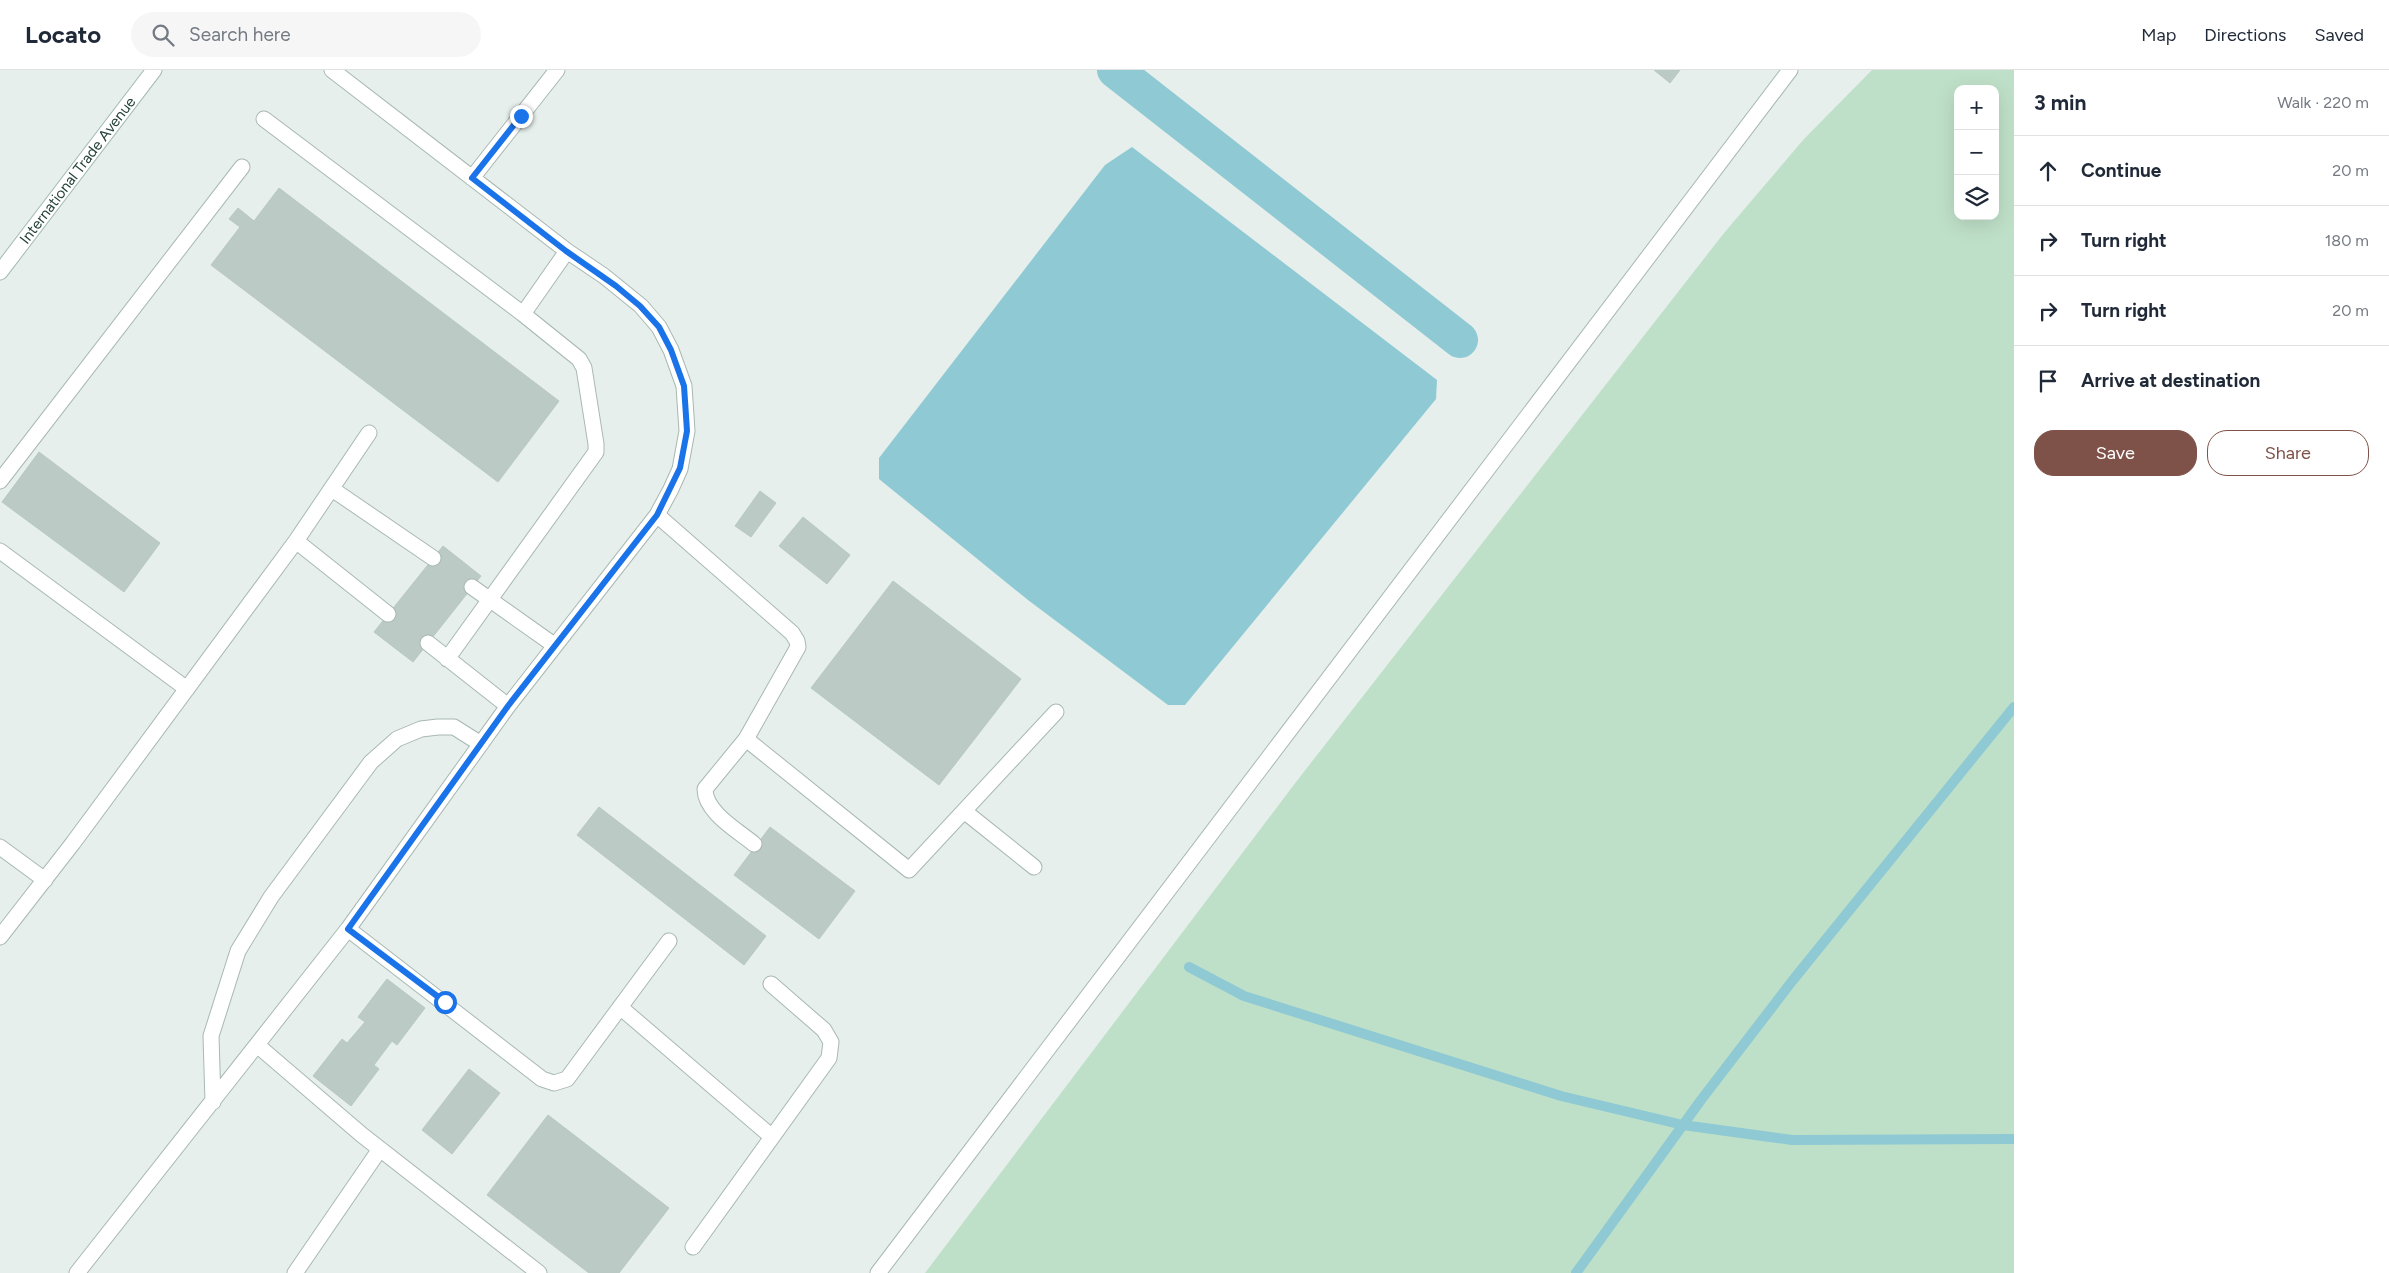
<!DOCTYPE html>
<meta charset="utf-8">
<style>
body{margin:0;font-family:Figtree,sans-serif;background:#f6f6f7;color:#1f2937}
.controls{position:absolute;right:15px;top:15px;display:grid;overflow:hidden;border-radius:10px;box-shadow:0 5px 20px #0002}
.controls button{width:45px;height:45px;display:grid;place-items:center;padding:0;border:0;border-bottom:1px solid #e0e1e3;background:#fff;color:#1f2937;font:25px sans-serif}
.stop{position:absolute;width:15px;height:15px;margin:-11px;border:4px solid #1a73e8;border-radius:50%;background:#fff}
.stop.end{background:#1a73e8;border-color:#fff;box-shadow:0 1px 5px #0008}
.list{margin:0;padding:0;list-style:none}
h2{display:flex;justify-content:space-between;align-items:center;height:65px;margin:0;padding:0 20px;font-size:21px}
h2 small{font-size:16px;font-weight:400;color:#747a83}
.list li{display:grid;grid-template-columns:32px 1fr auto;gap:15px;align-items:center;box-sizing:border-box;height:70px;padding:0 20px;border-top:1px solid #e0e1e3}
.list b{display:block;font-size:19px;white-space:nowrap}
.list em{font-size:16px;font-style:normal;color:#747a83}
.actions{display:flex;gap:10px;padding:15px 20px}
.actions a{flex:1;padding:11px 0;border:1px solid #7f5249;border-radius:20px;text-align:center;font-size:18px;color:#7f5249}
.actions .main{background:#7f5249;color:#fff}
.icon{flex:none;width:28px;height:28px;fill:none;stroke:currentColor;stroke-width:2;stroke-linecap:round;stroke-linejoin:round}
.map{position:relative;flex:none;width:2014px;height:1203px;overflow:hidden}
header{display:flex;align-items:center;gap:30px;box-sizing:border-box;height:70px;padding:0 25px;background:#fff;border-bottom:1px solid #e0e1e3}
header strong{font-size:24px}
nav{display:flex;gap:28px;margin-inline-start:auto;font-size:18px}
.search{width:350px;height:45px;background:#f6f6f7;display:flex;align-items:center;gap:12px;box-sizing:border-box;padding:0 18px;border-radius:28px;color:#747a83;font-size:19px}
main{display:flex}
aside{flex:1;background:#fff}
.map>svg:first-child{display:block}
.green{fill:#bfe0c8;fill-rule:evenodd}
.water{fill:#8ec9d4}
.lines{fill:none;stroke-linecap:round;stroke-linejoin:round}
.stream{stroke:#8ec9d4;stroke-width:10}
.canal{stroke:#8ec9d4;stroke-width:36}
.building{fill:#bbcac4;stroke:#b8c9c2}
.lane-casing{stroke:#a8b8b2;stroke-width:17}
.secondary-casing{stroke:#a4bbb3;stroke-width:17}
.lane{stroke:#fff;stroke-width:15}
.secondary{stroke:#fff;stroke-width:15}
.route{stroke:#1a73e8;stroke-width:6}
.labels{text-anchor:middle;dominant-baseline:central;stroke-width:5;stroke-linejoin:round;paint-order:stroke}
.street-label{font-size:15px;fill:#24423a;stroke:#f7fbf9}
</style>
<header>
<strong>Locato</strong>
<div class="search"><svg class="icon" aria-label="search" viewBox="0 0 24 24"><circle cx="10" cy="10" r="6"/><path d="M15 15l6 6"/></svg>Search here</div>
<nav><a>Map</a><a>Directions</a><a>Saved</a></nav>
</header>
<main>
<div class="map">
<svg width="2014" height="1203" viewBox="0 0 2014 1203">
<rect width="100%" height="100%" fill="#e6efeb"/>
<path class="green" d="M 1872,0 L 2014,0 L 2014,1203 L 925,1203 L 1296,712 L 1724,163 L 1804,69 ZM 1958,19 L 1995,19 L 1995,146 L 1958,146 Z"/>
<path class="water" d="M 1132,77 L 1437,310 L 1436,329 L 1185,635 L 1168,635 L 1028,530 L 879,409 L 879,388 L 1105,95 Z"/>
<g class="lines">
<path class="stream" d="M 1189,897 L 1244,926 L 1561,1026 L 1683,1055 L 1792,1070 L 2014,1069
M 1576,1203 L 1701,1030 L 1793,910 L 2014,637"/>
<path class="canal" d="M 1115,0 L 1460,270"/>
</g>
<path class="building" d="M 1654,0 L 1680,0 L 1670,13 Z
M 279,118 L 559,331 L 498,412 L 211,195 L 240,157 L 229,149 L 238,138 L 254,151 Z
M 39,382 L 160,473 L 124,522 L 2,432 Z
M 760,421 L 776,433 L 751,467 L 735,456 Z
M 803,447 L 850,485 L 827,514 L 779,476 Z
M 443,476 L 481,506 L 413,592 L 374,562 Z
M 893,511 L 1021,609 L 939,715 L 811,618 Z
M 599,737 L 766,866 L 744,895 L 577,765 Z
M 770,757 L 855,821 L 819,869 L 734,805 Z
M 387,909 L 425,938 L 397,975 L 392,971 L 374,995 L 379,999 L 351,1036 L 313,1006 L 342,969 L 347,973 L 365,952 L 358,947 Z
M 469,999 L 500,1023 L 452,1084 L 422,1060 Z
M 548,1045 L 669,1138 L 619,1203 L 589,1203 L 487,1125 Z"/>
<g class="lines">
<g class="lane-casing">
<path id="lane" d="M 264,49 L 523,244 L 567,181
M 472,108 L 557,0
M 0,411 L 242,97
M 332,419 L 433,488
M 657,445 L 792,563 L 797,571 L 798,577 L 746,669 L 705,719 C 705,742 737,760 754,774
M 296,471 L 388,544
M 0,481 L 187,619
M 472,517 L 554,575
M 428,573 L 508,636
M 447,589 L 596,382 L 596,374 L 584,298 L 579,289 L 523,244
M 746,669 L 909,800 L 1056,642
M 964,741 L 1034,797
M 0,777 L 45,810
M 348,859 L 542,1009 L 554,1013 L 567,1009 L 669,871
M 0,867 L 73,773 L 296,471 L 369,363
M 620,937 L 772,1067
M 257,975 L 362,1065 L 539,1203
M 213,1032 L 211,966 L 238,881 L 271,827 L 371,692 L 397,669 L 421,659 L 438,657 L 454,657 L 481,674
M 693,1177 L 829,988 L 831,972 L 824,960 L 771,914
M 77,1203 L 348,859 L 508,636 L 657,445 L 671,419 L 680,399 L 687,361 L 684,316 L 671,280 L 659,257 L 641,236 L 604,206 L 567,181 L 332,0
M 295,1203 L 380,1079
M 878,1203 L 1790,0"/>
</g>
<g class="secondary-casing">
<g id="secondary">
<path id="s1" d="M 0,202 L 154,0"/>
</g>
</g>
<use href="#lane" class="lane"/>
<use href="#secondary" class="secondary"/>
</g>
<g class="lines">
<path class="route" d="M 445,932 L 348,859 L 508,636 L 657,445 L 680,398 L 687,361 L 684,316 L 671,280 L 659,257 L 640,236 L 616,216 L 566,181 L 472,108 L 521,46"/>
</g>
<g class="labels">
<g class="street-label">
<text stroke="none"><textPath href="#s1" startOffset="128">International Trade Avenue</textPath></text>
</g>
</g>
</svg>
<div class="controls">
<button>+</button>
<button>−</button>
<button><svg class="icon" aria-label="layers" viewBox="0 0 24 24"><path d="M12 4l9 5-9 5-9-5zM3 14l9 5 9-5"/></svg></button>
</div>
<div class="stop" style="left:445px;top:932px"></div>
<div class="stop end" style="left:521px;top:46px"></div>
</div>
<aside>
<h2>3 min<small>Walk · 220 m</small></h2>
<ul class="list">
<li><svg class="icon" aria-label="ahead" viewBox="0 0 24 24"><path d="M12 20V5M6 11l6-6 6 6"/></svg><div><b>Continue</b></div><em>20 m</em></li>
<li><svg class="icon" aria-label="right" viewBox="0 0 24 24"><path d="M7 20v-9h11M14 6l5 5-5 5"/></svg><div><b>Turn right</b></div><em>180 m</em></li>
<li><svg class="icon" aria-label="right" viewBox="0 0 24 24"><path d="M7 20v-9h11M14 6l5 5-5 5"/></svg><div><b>Turn right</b></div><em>20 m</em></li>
<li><svg class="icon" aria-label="arrive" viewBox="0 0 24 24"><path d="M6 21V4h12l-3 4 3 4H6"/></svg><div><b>Arrive at destination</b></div></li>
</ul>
<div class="actions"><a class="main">Save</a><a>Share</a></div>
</aside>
</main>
